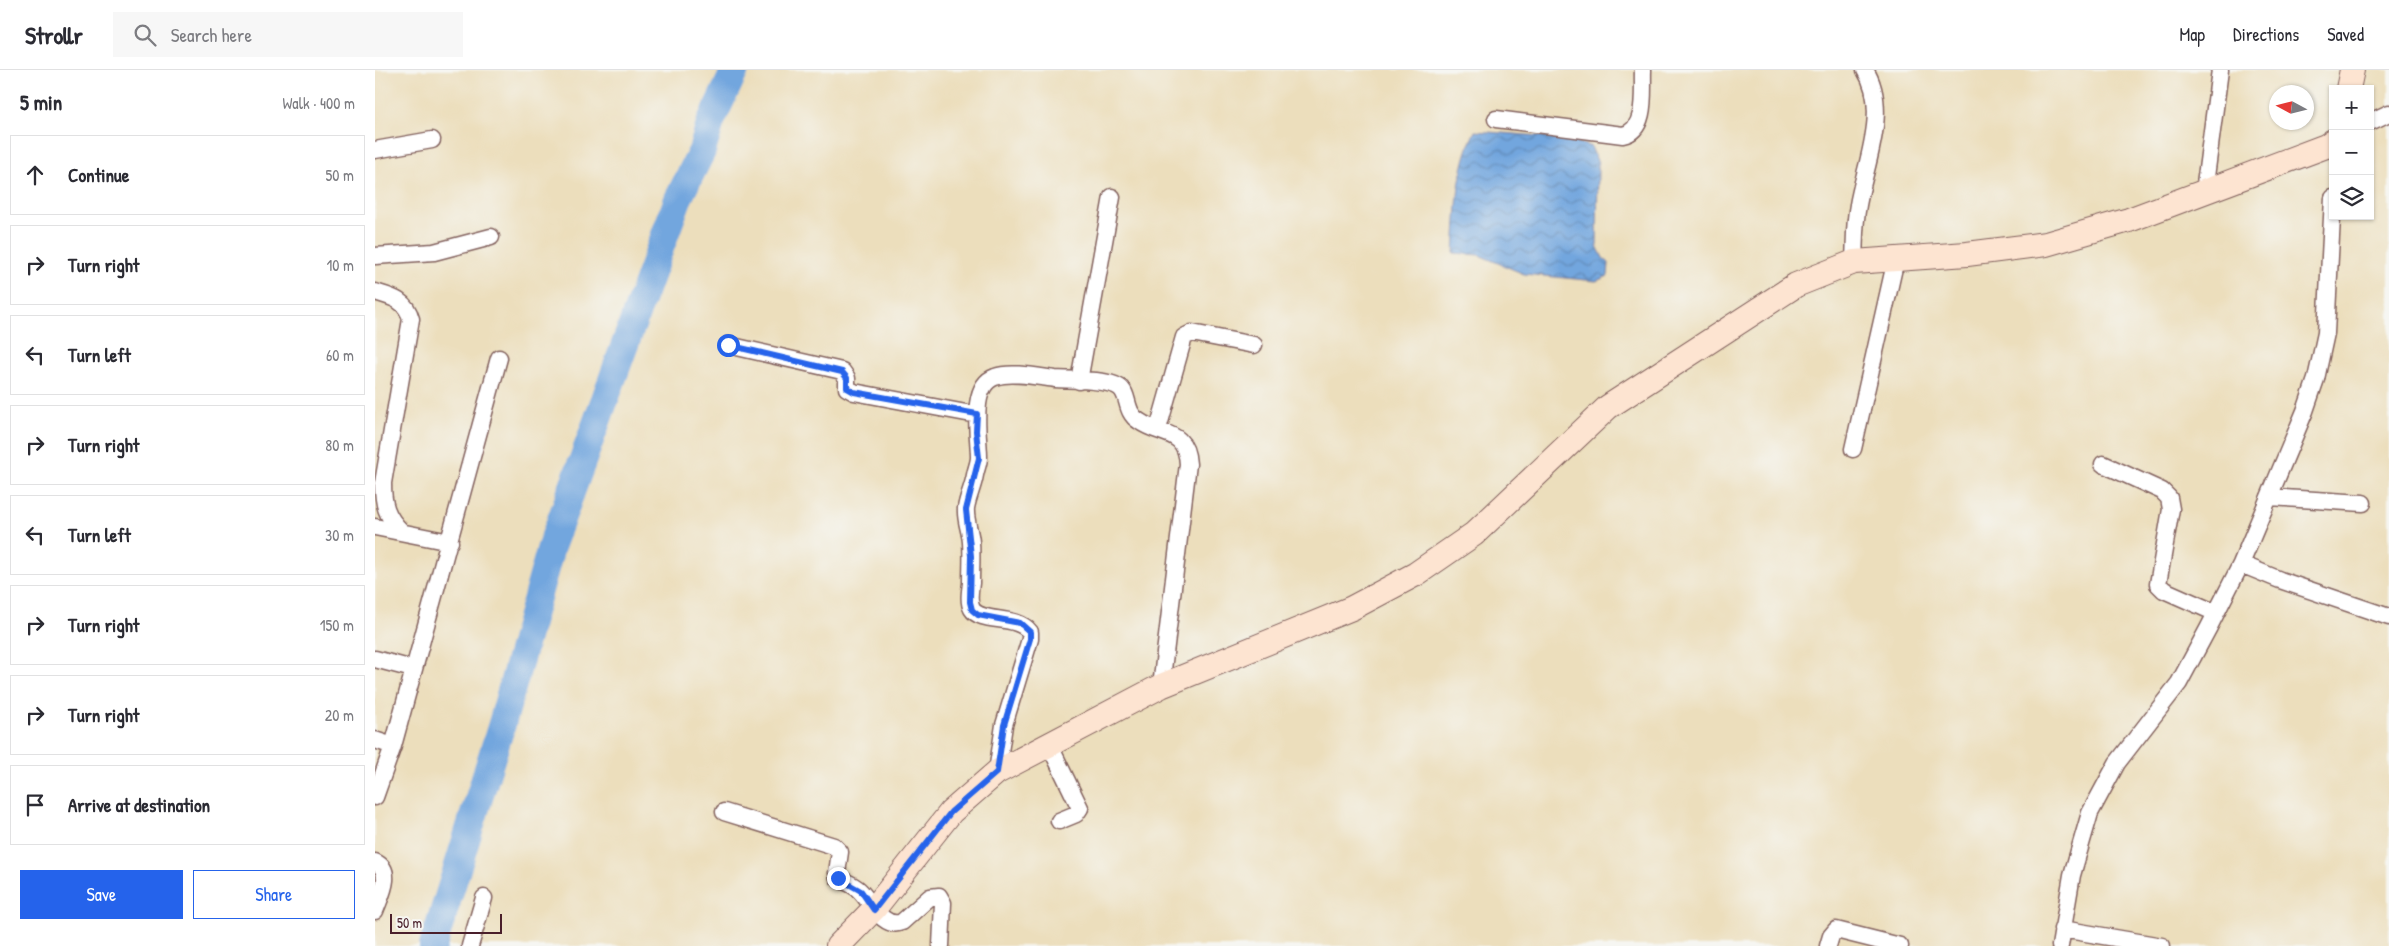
<!DOCTYPE html>
<meta charset="utf-8">
<style>
body{margin:0;font-family:"Patrick Hand",sans-serif;background:#f7f7f7;color:#2b2b33}
.controls{position:absolute;right:15px;top:15px;display:grid;overflow:hidden;border-radius:0px;box-shadow:0 1px 4px #0004}
.controls button{width:45px;height:45px;display:grid;place-items:center;padding:0;border:0;border-bottom:1px solid #e1e1e2;background:#fff;color:#2b2b33;font:25px sans-serif}
.compass{position:absolute;left:1894px;top:15px;width:45px;height:45px;border-radius:50%;background:#fff;box-shadow:0 1px 4px #0004;rotate:277deg}
.scale{position:absolute;left:15px;bottom:12px;width:112px;box-sizing:border-box;padding-left:5px;border:2px solid #4a1f2b;border-top:0;font-size:14px;line-height:18px;white-space:nowrap;color:#4a1f2b;-webkit-text-stroke:4px #f6f6f2;paint-order:stroke}
.stop{position:absolute;width:15px;height:15px;margin:-11px;border:4px solid #2563eb;border-radius:50%;background:#fff}
.stop.end{background:#2563eb;border-color:#fff;box-shadow:0 1px 5px #0008}
.list{margin:0;padding:0;list-style:none}
h2{display:flex;justify-content:space-between;align-items:center;height:65px;margin:0;padding:0 20px;font-size:21px}
h2 small{font-size:16px;font-weight:400;color:#7c7c81}
.list li{display:grid;grid-template-columns:32px 1fr auto;gap:15px;align-items:center;box-sizing:border-box;height:80px;margin:0 10px 10px;padding:0 10px;border:1px solid #e1e1e2;border-radius:0px}
.list b{display:block;font-size:19px;white-space:nowrap}
.list em{font-size:16px;font-style:normal;color:#7c7c81}
.actions{display:flex;gap:10px;padding:15px 20px}
.actions a{flex:1;padding:11px 0;border:1px solid #2563eb;border-radius:0px;text-align:center;font-size:18px;color:#2563eb}
.actions .main{background:#2563eb;color:#fff}
.icon{flex:none;width:28px;height:28px;fill:none;stroke:currentColor;stroke-width:2;stroke-linecap:round;stroke-linejoin:round}
.map{position:relative;flex:none;width:2014px;height:876px;overflow:hidden}
header{display:flex;align-items:center;gap:30px;box-sizing:border-box;height:70px;padding:0 25px;background:#fff;border-bottom:1px solid #e1e1e2}
header strong{font-size:24px}
nav{display:flex;gap:28px;margin-inline-start:auto;font-size:18px}
.search{width:350px;height:45px;background:#f7f7f7;display:flex;align-items:center;gap:12px;box-sizing:border-box;padding:0 18px;border-radius:0px;color:#7c7c81;font-size:19px}
main{display:flex}
aside{flex:1;background:#fff}
.map>svg:first-child{display:block}
.water{fill:url(#water-waves);stroke:#5e6284}
.lines{fill:none;stroke-linecap:round;stroke-linejoin:round}
.river{stroke:#72a6de;stroke-width:28}
.street-casing{stroke:#83625e;stroke-width:19}
.secondary-casing{stroke:#83625e;stroke-width:26}
.street{stroke:#fff;stroke-width:16}
.secondary{stroke:#fde4d1;stroke-width:24}
.route{stroke:#2563eb;stroke-width:6}
</style>
<header>
<strong>Strollr</strong>
<div class="search"><svg class="icon" aria-label="search" viewBox="0 0 24 24"><circle cx="10" cy="10" r="6"/><path d="M15 15l6 6"/></svg>Search here</div>
<nav><a>Map</a><a>Directions</a><a>Saved</a></nav>
</header>
<main>
<aside>
<h2>5 min<small>Walk · 400 m</small></h2>
<ul class="list">
<li><svg class="icon" aria-label="ahead" viewBox="0 0 24 24"><path d="M12 20V5M6 11l6-6 6 6"/></svg><div><b>Continue</b></div><em>50 m</em></li>
<li><svg class="icon" aria-label="right" viewBox="0 0 24 24"><path d="M7 20v-9h11M14 6l5 5-5 5"/></svg><div><b>Turn right</b></div><em>10 m</em></li>
<li><svg class="icon" aria-label="left" viewBox="0 0 24 24"><path d="M17 20v-9H6M10 6l-5 5 5 5"/></svg><div><b>Turn left</b></div><em>60 m</em></li>
<li><svg class="icon" aria-label="right" viewBox="0 0 24 24"><path d="M7 20v-9h11M14 6l5 5-5 5"/></svg><div><b>Turn right</b></div><em>80 m</em></li>
<li><svg class="icon" aria-label="left" viewBox="0 0 24 24"><path d="M17 20v-9H6M10 6l-5 5 5 5"/></svg><div><b>Turn left</b></div><em>30 m</em></li>
<li><svg class="icon" aria-label="right" viewBox="0 0 24 24"><path d="M7 20v-9h11M14 6l5 5-5 5"/></svg><div><b>Turn right</b></div><em>150 m</em></li>
<li><svg class="icon" aria-label="right" viewBox="0 0 24 24"><path d="M7 20v-9h11M14 6l5 5-5 5"/></svg><div><b>Turn right</b></div><em>20 m</em></li>
<li><svg class="icon" aria-label="arrive" viewBox="0 0 24 24"><path d="M6 21V4h12l-3 4 3 4H6"/></svg><div><b>Arrive at destination</b></div></li>
</ul>
<div class="actions"><a class="main">Save</a><a>Share</a></div>
</aside>
<div class="map">
<svg width="2014" height="876" viewBox="0 0 2014 876">
<defs>
<pattern id="water-waves" width="16" height="10" patternUnits="userSpaceOnUse" patternTransform="scale(1.25)"><rect width="16" height="10" fill="#72a6de"/><path d="M0 5q4-4 8 0t8 0" fill="none" stroke="#6087b4"/></pattern>
</defs>
<rect width="100%" height="100%" fill="#f6f6f2"/>
<filter id="ink" filterUnits="userSpaceOnUse"><feTurbulence type="fractalNoise" baseFrequency=".02" numOctaves="2"/><feDisplacementMap in="SourceGraphic" scale="10" xChannelSelector="R" yChannelSelector="G"/><feConvolveMatrix kernelMatrix="1 2 1 2 8 2 1 2 1" color-interpolation-filters="sRGB"/></filter>
<filter id="wash" filterUnits="userSpaceOnUse"><feTurbulence type="fractalNoise" baseFrequency=".0096" numOctaves="4" result="noise"/><feDisplacementMap in="SourceGraphic" scale="20" xChannelSelector="R" yChannelSelector="G"/><feGaussianBlur stdDeviation="1.12" result="paint"/><feColorMatrix in="noise" values="0 0 0 0 0 0 0 0 0 0 0 0 0 0 0 0 0 1.4 0 .05"/><feComposite in="paint" operator="in"/></filter>
<g filter="url(#wash)">
<rect width="100%" height="100%" fill="#ecdebc"/>
<path class="water" d="M 1100,61 L 1192,68 L 1216,77 L 1223,93 L 1222,176 L 1228,188 L 1234,193 L 1233,206 L 1221,211 L 1149,204 L 1104,185 L 1079,183 C 1082,141 1081,100 1100,61 Z"/>
<g class="lines">
<path class="river" d="M 58,876 L 127,654 L 176,477 L 303,129 L 327,81 L 336,51 L 360,0"/>
</g>
</g>
<g filter="url(#ink)">
<g class="lines">
<g class="street-casing">
<path id="street" d="M 1121,49 L 1248,65 C 1273,60 1267,19 1268,0
M 1995,52 L 2014,43
M 0,80 L 57,70
M 1829,122 L 1845,0
M 0,186 L 59,182 L 116,167
M 1479,192 C 1480,173 1479,154 1483,135 C 1490,94 1515,39 1490,0
M 0,222 C 17,227 31,230 36,249 L 8,413 C 8,434 11,446 26,461
M 353,275 L 467,301 L 472,308 L 472,318 L 479,322 L 602,345
M 704,311 L 737,127
M 783,359 L 809,267 L 817,263 L 879,275
M 1478,379 L 1521,189
M 1728,394 L 1787,421 L 1794,428 L 1796,439 L 1783,514 L 1789,520 L 1841,543
M 1894,427 L 1988,433
M 0,457 L 75,472
M 1866,494 L 1905,510 L 2014,547
M 0,589 L 38,599
M 0,670 L 18,676
M 674,674 L 705,738 L 701,744 L 684,751
M 622,702 L 629,655 L 655,569 L 655,562 C 642,544 606,554 597,539 C 593,532 595,521 596,513 C 596,499 597,485 596,472 C 595,460 590,450 591,438 C 593,426 598,417 600,405 C 601,399 604,393 604,387 C 604,366 594,316 620,307 C 635,301 664,307 680,309 C 695,310 732,309 744,317 C 755,324 749,342 764,351 C 786,367 811,358 813,394 L 786,616
M 0,727 L 18,676 L 124,288
M 349,742 L 459,776 L 465,782 L 462,803 L 463,808 C 470,812 478,814 484,820 C 495,830 508,860 527,852 L 555,827 L 564,826 L 568,833 L 566,876
M 0,792 C 20,801 5,827 0,841
M 1687,859 L 1787,876
M 95,876 L 109,828
M 1453,876 L 1456,866 L 1461,860 L 1525,876
M 1685,876 L 1697,805 L 1715,743 L 1742,693 L 1804,613 L 1834,557 L 1866,494 L 1930,341 L 1941,309 L 1951,263 L 1958,128"/>
</g>
<g class="secondary-casing">
<path id="secondary" d="M 1973,19 L 1977,0
M 463,876 L 499,839 L 576,742 L 622,702 L 786,616 L 977,538 L 1041,504 L 1099,464 L 1233,337 L 1421,215 L 1479,192 L 1592,184 L 1671,174 L 1754,150 L 1951,76 L 1958,71"/>
</g>
<use href="#street" class="street"/>
<use href="#secondary" class="secondary"/>
</g>
</g>
<g class="lines" filter="url(#ink)">
<path class="route" d="M 353,275 L 467,302 L 472,308 L 472,318 L 479,322 L 602,344 L 601,361 L 604,388 L 591,440 L 596,486 L 595,532 L 597,540 L 603,545 L 645,553 L 655,562 L 655,569 L 629,655 L 622,702 L 576,742 L 499,840 L 486,821 L 463,808"/>
</g>
</svg>
<div class="controls">
<button>+</button>
<button>−</button>
<button><svg class="icon" aria-label="layers" viewBox="0 0 24 24"><path d="M12 4l9 5-9 5-9-5zM3 14l9 5 9-5"/></svg></button>
</div>
<svg class="compass" viewBox="-18 -18 36 36"><path d="M0-13l5 13h-10z" fill="#e53935"/><path d="M0 13l5-13h-10z" fill="#7c7c81"/></svg>
<div class="scale">50 m</div>
<div class="stop" style="left:353px;top:275px"></div>
<div class="stop end" style="left:463px;top:808px"></div>
</div>
</main>
